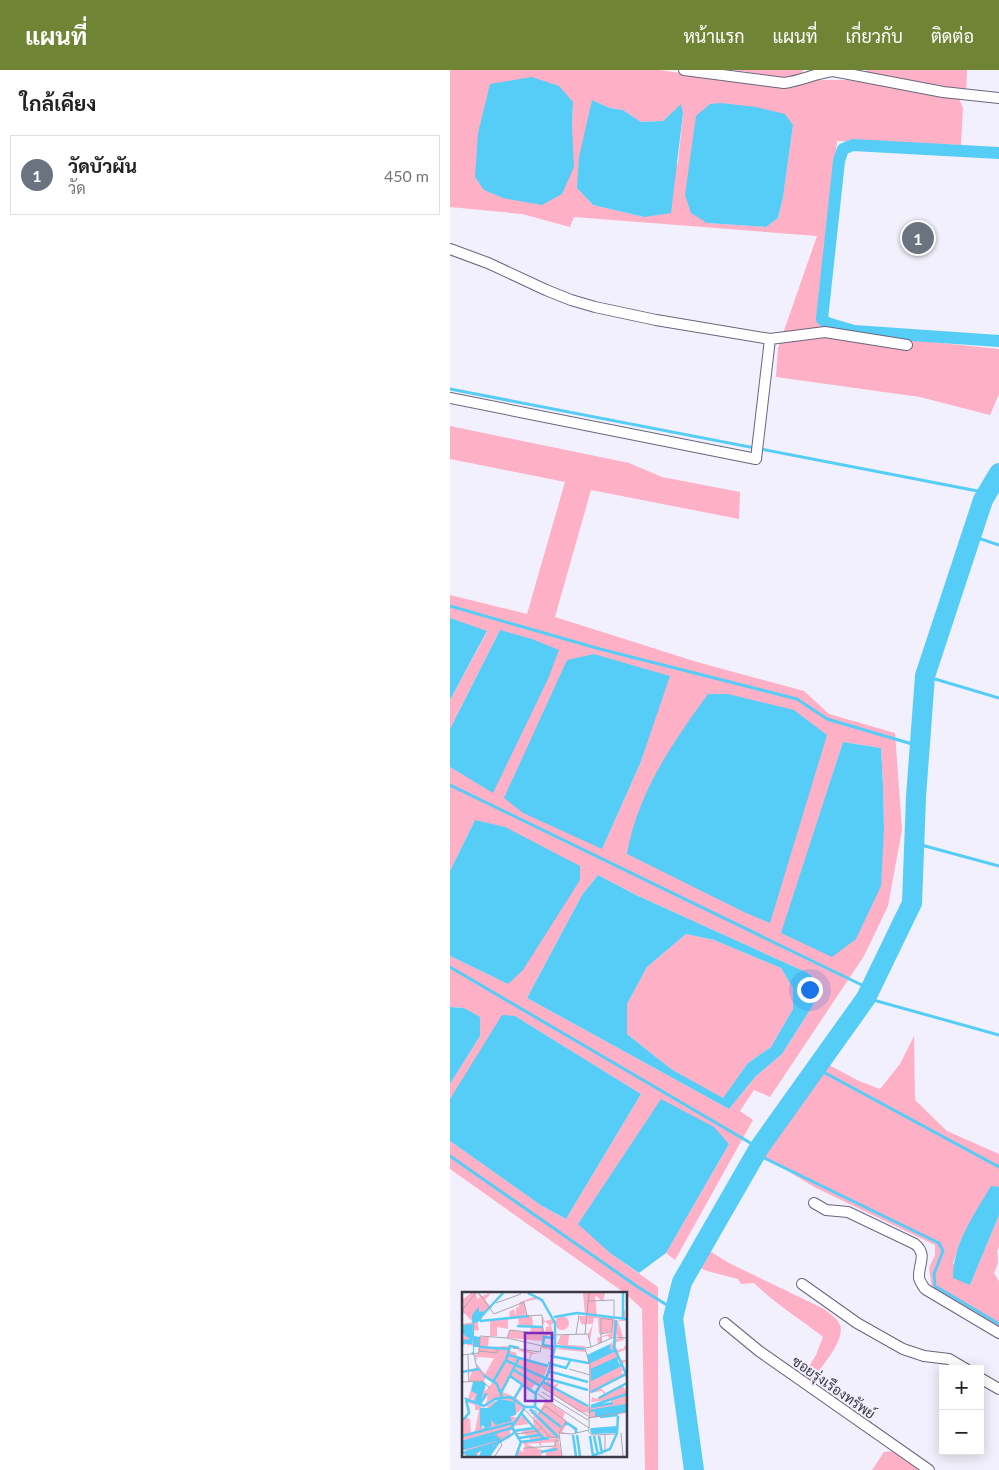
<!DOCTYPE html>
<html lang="th">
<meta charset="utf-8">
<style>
body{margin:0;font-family:Lato,Sarabun,sans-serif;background:#f2f2f2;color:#222}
.controls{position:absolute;right:15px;bottom:15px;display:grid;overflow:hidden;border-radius:0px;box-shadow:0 2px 12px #0003}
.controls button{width:45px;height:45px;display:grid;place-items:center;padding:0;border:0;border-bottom:1px solid #e0e0e0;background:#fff;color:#222;font:25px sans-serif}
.you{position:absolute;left:359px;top:919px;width:18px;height:18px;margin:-12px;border:4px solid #fff;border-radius:50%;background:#1a73e8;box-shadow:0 0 0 8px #1a73e833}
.badge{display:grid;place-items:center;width:32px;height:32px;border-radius:50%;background:#708435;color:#fff;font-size:16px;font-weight:700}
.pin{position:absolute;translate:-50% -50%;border:2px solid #fff;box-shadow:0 1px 5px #0006}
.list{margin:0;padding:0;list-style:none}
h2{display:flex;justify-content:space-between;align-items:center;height:65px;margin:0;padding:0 20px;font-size:21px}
h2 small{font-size:16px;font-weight:400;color:#767676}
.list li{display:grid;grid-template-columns:32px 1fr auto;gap:15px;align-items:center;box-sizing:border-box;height:80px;margin:0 10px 10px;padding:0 10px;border:1px solid #e0e0e0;border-radius:0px}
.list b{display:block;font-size:19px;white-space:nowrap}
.list p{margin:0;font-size:16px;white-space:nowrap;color:#767676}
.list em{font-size:16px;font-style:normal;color:#767676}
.map{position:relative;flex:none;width:549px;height:1400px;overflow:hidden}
header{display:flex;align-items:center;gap:30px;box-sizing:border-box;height:70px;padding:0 25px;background:#708435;color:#fff}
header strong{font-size:24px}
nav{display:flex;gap:28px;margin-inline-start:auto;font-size:18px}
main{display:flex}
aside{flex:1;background:#fff}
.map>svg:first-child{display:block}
.green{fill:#feb0c6;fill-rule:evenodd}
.water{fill:#55cdf6;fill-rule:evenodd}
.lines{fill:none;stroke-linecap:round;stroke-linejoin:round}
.stream{stroke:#55cdf6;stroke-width:3}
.canal{stroke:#55cdf6;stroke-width:12}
.river{stroke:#55cdf6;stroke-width:20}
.minor-casing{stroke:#69657f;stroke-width:12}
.minor{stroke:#fff;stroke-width:10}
.labels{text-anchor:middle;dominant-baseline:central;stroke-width:4;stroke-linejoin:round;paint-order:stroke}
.street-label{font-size:14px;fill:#3b3944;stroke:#f2f0fc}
.inset-river{fill:none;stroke:#55cdf6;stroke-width:2.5}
.inset-road{fill:none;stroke:#a9a7b2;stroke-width:1}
.view{fill:#7b2cbf;fill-opacity:0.15;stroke:#7b2cbf;stroke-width:2.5}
.inset-edge{fill:none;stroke:#3b3944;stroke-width:2.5}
</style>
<header>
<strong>แผนที่</strong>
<nav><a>หน้าแรก</a><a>แผนที่</a><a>เกี่ยวกับ</a><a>ติดต่อ</a></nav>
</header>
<main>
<aside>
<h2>ใกล้เคียง<small></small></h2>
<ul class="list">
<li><span class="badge" style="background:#6b7280">1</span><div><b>วัดบัวผัน</b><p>วัด</p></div><em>450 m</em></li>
</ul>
</aside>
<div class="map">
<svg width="549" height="1400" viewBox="0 0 549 1400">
<rect width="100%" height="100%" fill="#f2f0fc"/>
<path class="green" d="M 0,0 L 209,0 L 343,18 L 367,10 L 398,10 L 509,29 L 513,38 L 511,75 L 387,71 L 367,251 L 378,248 L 384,258 L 443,268 L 549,279 L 549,324 L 540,345 L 470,327 L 326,307 L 328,278 L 367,166 L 124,147 L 120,157 L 72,144 L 0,137 ZM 40,15 L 123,32 L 122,57 ZM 142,30 L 160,38 L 173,40 L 191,52 L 213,51 L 231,35 L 233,44 L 228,93 L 194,147 L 143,135 L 127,118 ZM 343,55 L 333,127 L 328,148 L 316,157 L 257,153 Z
M 283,0 L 353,0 L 351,5 L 338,8 Z
M 417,0 L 517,0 L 516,22 L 416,2 Z
M 0,356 L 179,393 L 212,407 L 290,422 L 289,449 L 141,420 L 105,547 L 247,592 L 354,621 L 379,644 L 445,663 L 452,760 L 438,836 L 414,886 L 320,1027 L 304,1020 L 290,1041 L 303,1050 L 225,1190 L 216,1183 L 279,1074 L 211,1030 L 129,1153 L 160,1183 L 208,1217 L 208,1400 L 195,1400 L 192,1239 L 176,1224 L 0,1099 L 0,1071 L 92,1136 L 116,1149 L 191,1024 L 65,946 L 0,1029 L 0,1014 L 30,966 L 14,938 L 0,937 L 0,886 L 58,914 L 25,750 L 0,801 L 0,697 L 43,722 L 50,560 L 0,659 L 0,630 L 37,562 L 0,548 L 0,525 L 77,544 L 115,412 L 0,389 ZM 219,606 L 190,694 L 152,779 ZM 393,672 L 431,678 L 433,715 L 434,759 L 332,863 ZM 148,805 L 186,825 L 358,903 L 374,918 L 332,984 L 305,1007 L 279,1039 L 77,928 L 132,825 Z
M 236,864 L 264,870 L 331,898 L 343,918 L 343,939 L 321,977 L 298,993 L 273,1029 L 221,999 L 177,964 L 177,934 L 197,897 Z
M 464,966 L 465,1030 L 497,1061 L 549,1084 L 549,1117 L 541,1117 L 512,1167 L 503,1193 L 520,1215 L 549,1145 L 549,1177 L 547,1181 C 549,1189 548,1196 544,1203 L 549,1211 L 549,1259 L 482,1219 L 479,1198 L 485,1185 L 485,1175 L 364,1117 L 310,1084 L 371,1007 L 379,995 L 409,1011 L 430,1019 L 450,994 Z
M 256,1179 L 279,1193 L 374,1239 C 379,1243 387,1248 390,1255 C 396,1270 369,1301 359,1312 L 353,1306 L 366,1285 L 373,1267 C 350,1249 325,1234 304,1213 L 291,1214 L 288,1209 L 257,1201 L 246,1196 Z
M 447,1381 L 470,1400 L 422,1400 L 434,1382 Z"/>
<path class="water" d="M 82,7 L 109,16 L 123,32 L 122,57 L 124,97 L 112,124 L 92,135 L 53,128 L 34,120 L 25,107 L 28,63 L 40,14 Z
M 142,30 L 160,38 L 173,40 L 191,52 L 213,51 L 231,34 L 233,43 L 221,143 L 194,147 L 143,135 L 127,118 L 129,87 Z
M 271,33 L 306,37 L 335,44 L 343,55 L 333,127 L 328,148 L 316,157 L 257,153 L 241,143 L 235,125 L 246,46 L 260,34 Z
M 0,548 L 37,561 L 0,630 Z
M 50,560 L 82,569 L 109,580 L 98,609 L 43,723 L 0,697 L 0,659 Z
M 144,584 L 220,606 L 190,694 L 152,779 L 73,743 L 54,728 L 117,590 Z
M 258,624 L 278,624 L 344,640 L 377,665 L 320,853 L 296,843 L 177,784 C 187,724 223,672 258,624 Z
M 393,672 L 431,678 L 433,715 L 434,759 L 431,816 L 406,869 L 382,887 L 331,863 Z
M 25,750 L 55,757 L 130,796 L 130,810 L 73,900 L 58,914 L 0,886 L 0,801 Z
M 148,805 L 186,825 L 358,903 L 374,918 L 332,984 L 305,1007 L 279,1039 L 77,928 L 132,825 ZM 236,864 L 264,870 L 331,898 L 343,918 L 343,939 L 321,977 L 298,993 L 273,1028 L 221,999 L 177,964 L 177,934 L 197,897 Z
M 0,937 L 14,938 L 30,947 L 30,966 L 0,1014 Z
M 52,945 L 65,946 L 191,1024 L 116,1149 L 92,1136 L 0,1071 L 0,1029 Z
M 211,1029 L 264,1057 L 279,1074 L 216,1183 L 189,1203 L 160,1183 L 128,1154 Z
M 541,1116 L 549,1117 L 549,1145 L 520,1215 L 503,1208 C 503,1173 524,1145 541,1116 Z"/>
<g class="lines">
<path class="stream" d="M 0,319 L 538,423
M 522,466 L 549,475
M 0,536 L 150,579 L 347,629 L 377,649 L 469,676
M 475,606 L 549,628
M 0,715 L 420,919
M 464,773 L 549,796
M 0,897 L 309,1078
M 416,928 L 549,965
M 366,998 L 549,1097
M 306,1084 L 489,1173 L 493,1181 L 484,1204 L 485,1216 L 549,1254
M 0,1086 L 188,1217 L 225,1240"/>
<path class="canal" d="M 549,83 L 403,75 L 393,79 L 389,91 L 372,249 L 377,253 L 404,261 L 549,271"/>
<path class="river" d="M 244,1400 L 223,1248 L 232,1212 L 309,1078 L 416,928 L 462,833 L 466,727 L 475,606 L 533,430 L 549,403"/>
<g class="minor-casing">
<path id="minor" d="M 234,0 L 334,13 C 351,11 366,3 383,1 L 493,22 L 549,28
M 0,179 L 38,193 L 96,220 L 121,230 L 145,237 L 206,250 L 320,269 L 375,262 L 457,275
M 0,328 L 306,389 L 320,269
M 364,1133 L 376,1140 L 398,1142 L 465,1174 C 478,1185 468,1194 469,1208 C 470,1212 473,1216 475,1219 L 549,1263
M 352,1214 L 407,1253 L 453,1279 L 474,1286 L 499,1289 L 516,1299
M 275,1253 L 309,1281 L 479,1400
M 530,1308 L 549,1319"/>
</g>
<use href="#minor" class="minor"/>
</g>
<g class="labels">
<g class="street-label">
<text transform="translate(384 1317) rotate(35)">ซอยรุ่งเรืองทรัพย์</text>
</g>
</g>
<g transform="translate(12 1222)">
<rect width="165" height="165" fill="#f2f0fc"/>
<path d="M 9,1 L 13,1 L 16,7 L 18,5 L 14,1 L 20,4 L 29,1 L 23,8 L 28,14 L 19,28 L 46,27 L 46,37 L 35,35 L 35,44 L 28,44 L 28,29 L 15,29 L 17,38 L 11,39 L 13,54 L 5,53 L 5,48 L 1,48 L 3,53 L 0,53 L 0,32 L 11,30 L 0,19 L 0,8 ZM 121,1 L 143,1 L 141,10 L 133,3 L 135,25 L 152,26 L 154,29 L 162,27 L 162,19 L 163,18 L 163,42 L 163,29 L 156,29 L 162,48 L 154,50 L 154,56 L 156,58 L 162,56 L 163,53 L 165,57 L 155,61 L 158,68 L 165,68 L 159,73 L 153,59 L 156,67 L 147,71 L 150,77 L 158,73 L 161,78 L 159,81 L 164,82 L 162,78 L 165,78 L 165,89 L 163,84 L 139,96 L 144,101 L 165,90 L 161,94 L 165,101 L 165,116 L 143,118 L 145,124 L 165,121 L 155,123 L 127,126 L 127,121 L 118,120 L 78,94 L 86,88 L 90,94 L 97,91 L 94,96 L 128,115 L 150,111 L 149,108 L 129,110 L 130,105 L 134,107 L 142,102 L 140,99 L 128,101 L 127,70 L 149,60 L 148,52 L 150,50 L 153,58 L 153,47 L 158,46 L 153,42 L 148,47 L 146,44 L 139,45 L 140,50 L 136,52 L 135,46 L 149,41 L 153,29 L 149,39 L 137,42 L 136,26 L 132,26 L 128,48 L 126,42 L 131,32 L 125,32 L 126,26 L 124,33 L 119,32 L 117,24 L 130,24 L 123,23 ZM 72,5 L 77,6 L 83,13 L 76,7 L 62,10 L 64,22 L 57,25 L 70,24 L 71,34 L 81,35 L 83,42 L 84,35 L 88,34 L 83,29 L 81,33 L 80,24 L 83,29 L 91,27 L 90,23 L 92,31 L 89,33 L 91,41 L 82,45 L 81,53 L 90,55 L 89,58 L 79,56 L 80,49 L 46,46 L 47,38 L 68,41 L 69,34 L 57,34 L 56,26 L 48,27 L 47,18 L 47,20 L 52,17 L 54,25 L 54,16 L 56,14 L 56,18 L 58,10 ZM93 31a7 7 0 1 1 14 0a7 7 0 1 1-14 0ZM 99,43 L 107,43 L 106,53 L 123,54 L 123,60 L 93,57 L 106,55 L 95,52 ZM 18,45 L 27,45 L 26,55 L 49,54 L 48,59 L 55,61 L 54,64 L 67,68 L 68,61 L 56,59 L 59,57 L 77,62 L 70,62 L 68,68 L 85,74 L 85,78 L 74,99 L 77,93 L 74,91 L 69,97 L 73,100 L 71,116 L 46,104 L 32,107 L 24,113 L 26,102 L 19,113 L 14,104 L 14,111 L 10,109 L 13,101 L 9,108 L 6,107 L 11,90 L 9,99 L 20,104 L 24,94 L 23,100 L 30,91 L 24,84 L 22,89 L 7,89 L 10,79 L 7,78 L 14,76 L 12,63 L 16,62 ZM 15,65 L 32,66 L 23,82 L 14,71 ZM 48,84 L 60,93 L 53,105 L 40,100 ZM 62,94 L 72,102 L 72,112 L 68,116 L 54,106 ZM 49,105 L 62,115 L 50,125 L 54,125 L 53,128 L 61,123 L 67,132 L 52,134 L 53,139 L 71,136 L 68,131 L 72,134 L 71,129 L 75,126 L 71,127 L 72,124 L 64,117 L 75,124 L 84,108 L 103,121 L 101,127 L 115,136 L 115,141 L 105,131 L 100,140 L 109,142 L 96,141 L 97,145 L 86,147 L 96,146 L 100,164 L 84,164 L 84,160 L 80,160 L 79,164 L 54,164 L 57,158 L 62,160 L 61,156 L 64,156 L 60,149 L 69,148 L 66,144 L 57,146 L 66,143 L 59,142 L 61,139 L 52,140 L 48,138 L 48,146 L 38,148 L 30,160 L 26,156 L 31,153 L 21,155 L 21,159 L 18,156 L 16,164 L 3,164 L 0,160 L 9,158 L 0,158 L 0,130 L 4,125 L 8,127 L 9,141 L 13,139 L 17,118 L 13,118 L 13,113 L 4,110 L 8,116 L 7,122 L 7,115 L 3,110 L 4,108 L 20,115 L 19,138 L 20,133 L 22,137 L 29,135 L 25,114 L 36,107 L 33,110 L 34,122 L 40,122 L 40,113 L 35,115 L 35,109 ZM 93,150 L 93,154 L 82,159 L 65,152 L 76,151 L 80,155 L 79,151 Z" fill="#feb0c6" fill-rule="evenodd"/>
<path d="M 17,14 L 17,20 L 23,19 L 18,29 L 12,31 L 12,44 L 18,45 L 17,55 L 12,55 L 12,60 L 14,72 L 23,85 L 16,77 L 13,71 L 12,64 L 9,61 L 11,60 L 11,45 L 10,52 L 0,52 L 0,48 L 8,47 L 1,42 L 1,33 L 10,32 L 11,43 L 10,23 ZM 148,52 L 149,60 L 127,70 L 125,63 ZM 155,67 L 158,73 L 129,87 L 129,79 ZM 21,89 L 24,92 L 19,108 L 23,101 L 26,102 L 19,112 L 13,109 L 15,102 L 9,99 L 11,90 ZM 37,107 L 53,110 L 54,123 L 48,124 L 50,129 L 34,133 L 29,128 L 29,135 L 20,138 L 23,135 L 20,133 L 18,138 L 18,116 L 27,116 ZM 164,114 L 165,120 L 133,125 L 133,119 ZM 155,134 L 154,141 L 130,142 L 128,139 L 129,136 ZM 33,142 L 36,146 L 1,156 L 0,151 ZM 31,153 L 32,157 L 26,164 L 17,164 L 19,159 L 14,161 L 15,164 L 4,164 L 3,161 Z" fill="#55cdf6"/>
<path class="inset-river" d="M 92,25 L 115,21 L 165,27M 161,27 L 161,1M 154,28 L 152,55 L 165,84M 18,29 L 67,24M 14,30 L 41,1M 55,34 L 80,35M 93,46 L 82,45 L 81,53 L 93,55M 93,54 L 122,57M 18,55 L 47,57M 47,63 L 86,74M 88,64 L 126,71 L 153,58M 45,69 L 83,86M 86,71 L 104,76 L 108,69M 52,78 L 78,94M 129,78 L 156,66M 86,79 L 126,90M 0,80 L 17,77M 21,83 L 35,92 L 40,105M 48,84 L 74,102M 83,86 L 126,98M 129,88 L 159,73M 31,90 L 44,68 L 48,54 L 57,56M 81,90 L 126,114M 129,100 L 164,82M 39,101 L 57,66M 137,106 L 165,91M 52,107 L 60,93M 129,114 L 165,102M 73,115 L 99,135M 129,115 L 151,111M 68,117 L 96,145M 128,119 L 165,113M 59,121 L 82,147M 138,125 L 156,123M 0,129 L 7,121 L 4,107 L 22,114 L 33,107 L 48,105 L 63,115 L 73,115 L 74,100 L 86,82 L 93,55 L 93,31 L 80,8 L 66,1M 103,133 L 105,131 L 114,137 L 114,141M 51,139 L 72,136M 111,143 L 114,164M 115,143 L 118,164M 0,144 L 51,131M 128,144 L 131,164M 132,144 L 136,163M 137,144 L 140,162M 57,146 L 78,143M 0,150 L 50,136M 59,150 L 87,146M 0,157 L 37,147 L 35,151 L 0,161M 79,160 L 95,157M 27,164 L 36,151 L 52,141M 54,164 L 59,150 L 50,135 L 63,115M 130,164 L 148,157 L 155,141 L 156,124"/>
<path class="inset-road" d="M 17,1 L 32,22 L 62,10 L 65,24 L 80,23 L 81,41M 127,9 L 152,8 L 152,24M 34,11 L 59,2M 0,30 L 1,17 L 14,1M 114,42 L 117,23M 123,42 L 127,1M 138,42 L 149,40 L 150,36M 45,46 L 85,55M 139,51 L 139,26 L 151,28 L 150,36M 51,56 L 78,60 L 79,55M 17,59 L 35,61 L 35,57M 0,63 L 17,61 L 18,44 L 45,46 L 48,38 L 90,43 L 126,42 L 129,55 L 152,45 L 165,46M 6,63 L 7,90M 107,77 L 128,83M 0,90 L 20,89 L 28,96M 81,96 L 126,124M 80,100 L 126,128M 76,102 L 127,136M 63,118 L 88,145 L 97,146M 72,118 L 77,122 L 83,114 L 104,129 L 97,141M 126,126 L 165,120M 126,139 L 130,143 L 153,142M 159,141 L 161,164M 54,142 L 75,139 L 79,136M 143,143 L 143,159M 62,156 L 93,154 L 93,149 L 97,148M 33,164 L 40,153 L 34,141M 100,164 L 97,141 L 110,142 L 127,138 L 128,74 L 123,56 L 129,55"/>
<path class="view" d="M 63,41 L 90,41 L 90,109 L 63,109 Z"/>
<rect width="165" height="165" class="inset-edge"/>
</g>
</svg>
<div class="controls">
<button>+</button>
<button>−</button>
</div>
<div class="you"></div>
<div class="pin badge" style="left:468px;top:168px;background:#6b7280">1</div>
</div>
</main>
